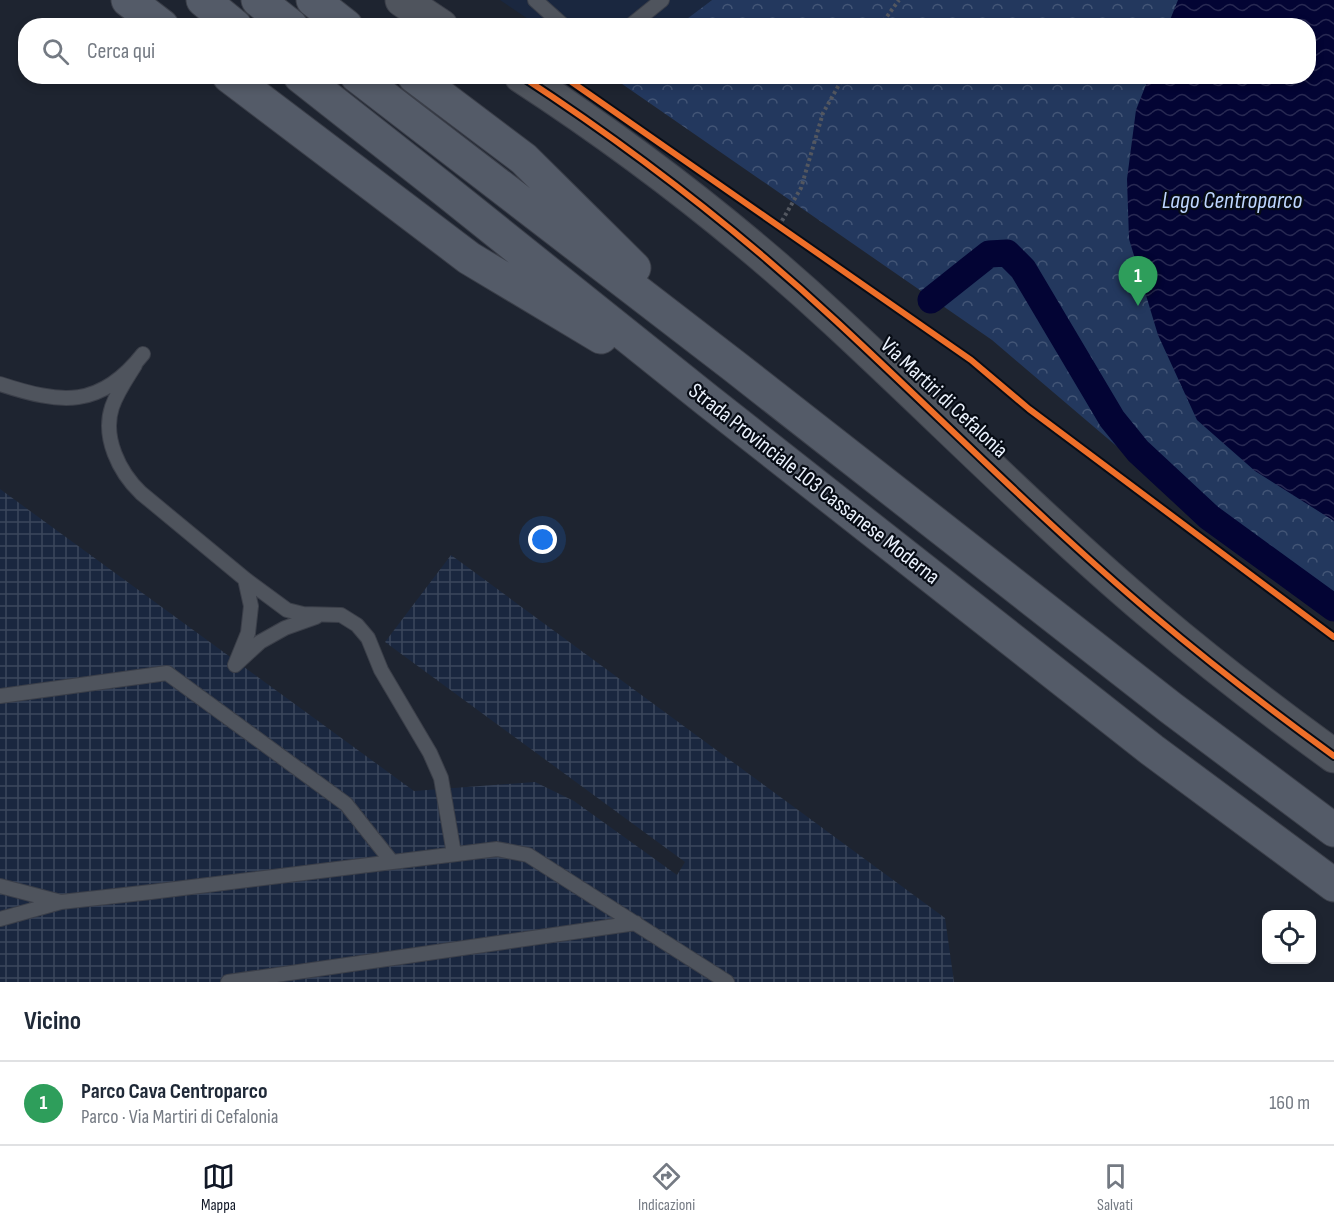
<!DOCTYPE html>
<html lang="it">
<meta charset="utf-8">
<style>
body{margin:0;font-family:"Sofia Sans Condensed",sans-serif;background:#f2f2f3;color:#1f2937}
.controls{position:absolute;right:18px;bottom:18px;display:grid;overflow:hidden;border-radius:12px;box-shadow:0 3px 9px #0003}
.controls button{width:54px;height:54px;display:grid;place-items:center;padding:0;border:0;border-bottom:2px solid #e0e1e3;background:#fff;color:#1f2937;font:30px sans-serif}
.you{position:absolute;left:543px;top:540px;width:21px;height:21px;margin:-15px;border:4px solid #fff;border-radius:50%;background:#1a73e8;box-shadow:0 0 0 9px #1a73e833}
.badge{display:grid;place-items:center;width:39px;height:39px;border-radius:50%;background:#111827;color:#fff;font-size:20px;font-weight:700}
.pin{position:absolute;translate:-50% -50px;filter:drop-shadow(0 2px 3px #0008)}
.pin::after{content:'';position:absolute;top:32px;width:21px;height:18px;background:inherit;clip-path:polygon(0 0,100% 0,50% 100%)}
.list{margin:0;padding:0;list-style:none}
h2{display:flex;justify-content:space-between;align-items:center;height:78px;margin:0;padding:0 24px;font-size:26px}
h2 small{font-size:20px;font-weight:400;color:#747a83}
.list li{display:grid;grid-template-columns:39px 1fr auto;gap:18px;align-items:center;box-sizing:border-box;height:84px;padding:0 24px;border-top:2px solid #e0e1e3}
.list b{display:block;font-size:22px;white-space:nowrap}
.list p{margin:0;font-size:20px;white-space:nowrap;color:#747a83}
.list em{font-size:20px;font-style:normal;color:#747a83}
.icon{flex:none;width:33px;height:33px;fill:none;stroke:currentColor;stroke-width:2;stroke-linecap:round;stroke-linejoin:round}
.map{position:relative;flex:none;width:1334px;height:982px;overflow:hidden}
.search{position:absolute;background:#fff;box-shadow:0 3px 9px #0003;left:18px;right:18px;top:18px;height:66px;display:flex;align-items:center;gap:15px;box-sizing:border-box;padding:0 21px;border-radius:24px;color:#747a83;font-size:22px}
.sheet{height:162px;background:#fff}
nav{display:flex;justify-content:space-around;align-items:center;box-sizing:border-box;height:84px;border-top:2px solid #e0e1e3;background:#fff;font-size:16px;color:#747a83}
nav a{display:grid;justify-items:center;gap:3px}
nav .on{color:#111827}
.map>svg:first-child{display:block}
.built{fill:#1a273f}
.industrial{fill:url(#industrial-grid)}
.park{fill:url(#park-crowns)}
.water{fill:url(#water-waves)}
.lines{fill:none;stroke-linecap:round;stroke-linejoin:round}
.canal{stroke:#030434;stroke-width:27}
.service-casing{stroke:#3b3f49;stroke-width:16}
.tertiary-casing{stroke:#3b3f49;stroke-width:35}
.trunk-casing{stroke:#3b3f49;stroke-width:35}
.path{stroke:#535760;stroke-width:4;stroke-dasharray:3 3;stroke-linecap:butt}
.service{stroke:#4f545d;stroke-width:14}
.tertiary{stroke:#4f545d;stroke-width:33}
.trunk{stroke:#545b68;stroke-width:33}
.cycleway-casing{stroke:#070c15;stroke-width:10}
.cycleway{stroke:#ee6e29;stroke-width:6}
.labels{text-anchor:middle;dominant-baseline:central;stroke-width:4.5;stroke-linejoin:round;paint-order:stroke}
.street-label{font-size:22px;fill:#ebf2fd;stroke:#070c15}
.water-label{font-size:24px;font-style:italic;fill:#bed6ff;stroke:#070c15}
</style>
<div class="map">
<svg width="1334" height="982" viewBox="0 0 1334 982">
<defs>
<pattern id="industrial-grid" width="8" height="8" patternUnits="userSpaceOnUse" patternTransform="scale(1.5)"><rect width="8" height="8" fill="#1a273f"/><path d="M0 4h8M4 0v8" fill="none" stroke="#3b475c"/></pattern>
<pattern id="park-crowns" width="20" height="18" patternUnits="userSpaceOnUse" patternTransform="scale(1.5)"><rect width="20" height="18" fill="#23385e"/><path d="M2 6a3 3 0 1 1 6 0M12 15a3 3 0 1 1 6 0" fill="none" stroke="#435576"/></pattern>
<pattern id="water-waves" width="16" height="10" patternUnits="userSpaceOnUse" patternTransform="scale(1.5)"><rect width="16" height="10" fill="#030434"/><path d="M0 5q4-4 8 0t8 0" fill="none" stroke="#282952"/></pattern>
</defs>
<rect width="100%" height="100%" fill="#1e2430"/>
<path class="built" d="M 500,0 L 712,0 L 679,26 L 537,25 Z"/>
<path class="industrial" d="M 0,489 L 414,791 L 535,782 L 574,801 L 677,875 L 685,862 L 385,642 L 451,555 L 945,918 L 954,982 L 0,982 Z"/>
<path class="park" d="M 712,0 L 1334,0 L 1334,615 L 1201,518 L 992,340 L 612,77 L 1308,76 L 1308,26 L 679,25 Z"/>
<path class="water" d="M 1178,0 L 1334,0 L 1334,521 L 1255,471 L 1197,420 L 1158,335 L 1129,239 L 1127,179 L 1136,110 L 1149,77 L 1308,76 L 1308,26 L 1168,25 Z"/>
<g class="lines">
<path class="canal" d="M 931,300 L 989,254 L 1007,253 L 1023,269 L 1112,419 L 1138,451 L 1209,517 L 1334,608"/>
<g class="service-casing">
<path id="service" d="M 535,0 L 564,26
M 630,26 L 662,0
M 135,365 C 127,378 117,392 112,407 C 102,437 119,472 141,493 L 245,579 L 287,610 L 303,614 L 341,615 L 357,625 L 368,638 L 381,670 L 430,753 L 441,778 L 454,854
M 0,384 C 61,404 100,409 143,354
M 245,579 L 251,606 L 248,633 L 235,665 L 260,642 L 285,628 L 316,617
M 0,696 L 167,673 L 346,804 L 392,862
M 0,886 L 61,902
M 0,919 L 61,902 L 151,892 L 497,849 L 528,855 L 727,982
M 228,982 L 636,923"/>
</g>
<g class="tertiary-casing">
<path id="tertiary" d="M 402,0 L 441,26
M 521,76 C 633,149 739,231 836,321 C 942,419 1043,522 1153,615 C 1211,664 1272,711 1334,756"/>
</g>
<g class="trunk-casing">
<path id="trunk" d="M 128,0 L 162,26
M 203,0 L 235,26
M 258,0 L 291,26
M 313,0 L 346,26
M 229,76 L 469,258 L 601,337
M 300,76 L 441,187 L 707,400 L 1152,750 L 1334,885
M 357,76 L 734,366 L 1171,708 L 1334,830
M 414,76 L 524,159 L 634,268"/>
</g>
<path class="path" d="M 880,26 L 899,0
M 779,226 L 801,188 L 823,113 L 844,76"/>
<use href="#service" class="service"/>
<use href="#tertiary" class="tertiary"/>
<use href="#trunk" class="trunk"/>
<g class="cycleway-casing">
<path id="cycleway" d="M 521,76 C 633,149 739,231 836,321 C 942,419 1043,522 1153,615 C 1211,664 1272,711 1334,756
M 563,76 L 971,360 L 1029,409 L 1334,637"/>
</g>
<use href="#cycleway" class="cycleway"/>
</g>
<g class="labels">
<g class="street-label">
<text transform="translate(944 398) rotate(43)">Via Martiri di Cefalonia</text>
<text transform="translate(814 484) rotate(38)">Strada Provinciale 103 Cassanese Moderna</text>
</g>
<g class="water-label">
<text x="1232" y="200">Lago Centroparco</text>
</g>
</g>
</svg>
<div class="controls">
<button><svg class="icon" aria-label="locate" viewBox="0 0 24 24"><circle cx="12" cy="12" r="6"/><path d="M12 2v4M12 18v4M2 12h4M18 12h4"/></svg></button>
</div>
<div class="you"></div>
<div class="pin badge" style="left:1138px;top:306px;background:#2e9e5b">1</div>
<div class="search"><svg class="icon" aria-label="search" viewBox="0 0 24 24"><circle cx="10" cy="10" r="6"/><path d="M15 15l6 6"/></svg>Cerca qui</div>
</div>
<section class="sheet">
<h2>Vicino<small></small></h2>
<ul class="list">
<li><span class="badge" style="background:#2e9e5b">1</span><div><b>Parco Cava Centroparco</b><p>Parco · Via Martiri di Cefalonia</p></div><em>160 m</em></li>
</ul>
</section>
<nav>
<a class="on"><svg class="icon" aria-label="map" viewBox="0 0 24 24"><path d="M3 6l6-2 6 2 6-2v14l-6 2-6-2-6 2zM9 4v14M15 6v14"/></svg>Mappa</a>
<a><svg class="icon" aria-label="directions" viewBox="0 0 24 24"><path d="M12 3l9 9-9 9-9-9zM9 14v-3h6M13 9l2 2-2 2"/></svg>Indicazioni</a>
<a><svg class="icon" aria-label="saved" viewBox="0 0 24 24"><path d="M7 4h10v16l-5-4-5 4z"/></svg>Salvati</a>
</nav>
